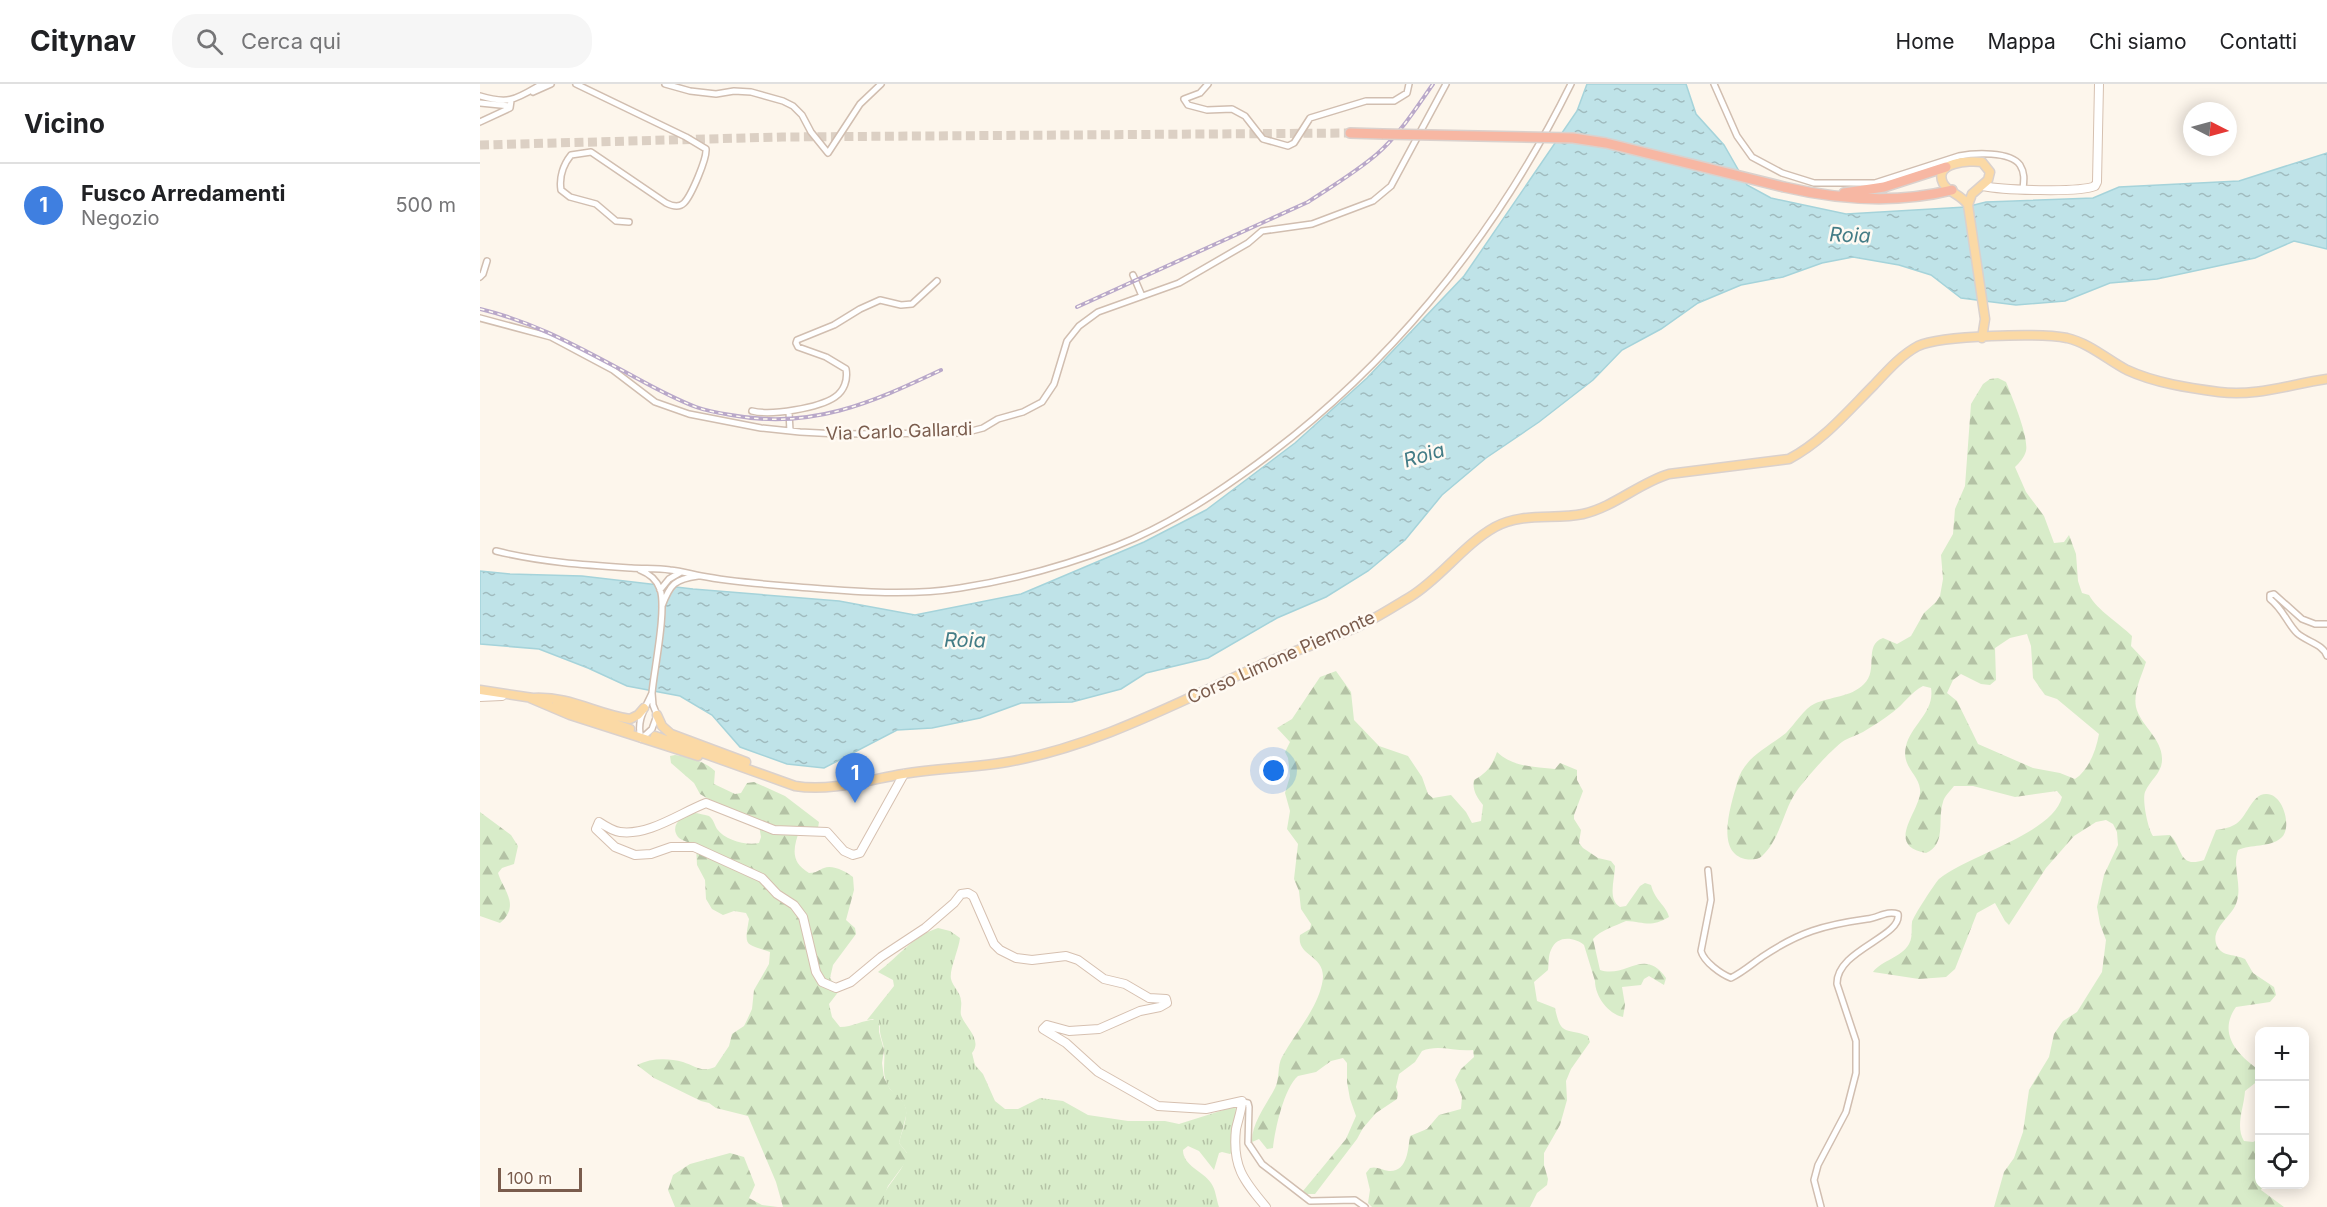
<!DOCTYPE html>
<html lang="it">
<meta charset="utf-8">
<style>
body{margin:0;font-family:Inter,sans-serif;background:#f6f6f6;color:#202124}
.controls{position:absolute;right:18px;bottom:18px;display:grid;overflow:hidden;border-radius:12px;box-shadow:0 3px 15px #0003}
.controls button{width:54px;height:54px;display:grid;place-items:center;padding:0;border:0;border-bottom:2px solid #e0e0e0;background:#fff;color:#202124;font:30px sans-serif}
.compass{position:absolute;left:1703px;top:18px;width:54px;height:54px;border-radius:50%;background:#fff;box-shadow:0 3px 15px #0003;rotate:96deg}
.scale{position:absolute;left:18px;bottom:15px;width:84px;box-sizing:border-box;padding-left:6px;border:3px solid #7a5c4d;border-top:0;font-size:16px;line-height:21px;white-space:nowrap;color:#7a5c4d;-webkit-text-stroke:4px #fffaf3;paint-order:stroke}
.you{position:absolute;left:794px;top:687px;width:21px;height:21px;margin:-15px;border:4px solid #fff;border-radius:50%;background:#1a73e8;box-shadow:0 0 0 9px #1a73e833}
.badge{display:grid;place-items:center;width:39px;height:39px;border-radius:50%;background:#1a73e8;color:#fff;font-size:20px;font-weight:700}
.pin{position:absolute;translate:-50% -50px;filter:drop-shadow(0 2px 3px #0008)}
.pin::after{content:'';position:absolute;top:32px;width:21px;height:18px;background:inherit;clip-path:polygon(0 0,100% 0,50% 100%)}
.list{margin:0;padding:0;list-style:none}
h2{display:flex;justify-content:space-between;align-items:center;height:78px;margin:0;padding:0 24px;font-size:26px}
h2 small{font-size:20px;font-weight:400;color:#757577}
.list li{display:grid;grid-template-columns:39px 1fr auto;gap:18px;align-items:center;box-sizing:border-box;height:84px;padding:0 24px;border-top:2px solid #e0e0e0}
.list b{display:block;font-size:22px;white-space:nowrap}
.list p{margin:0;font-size:20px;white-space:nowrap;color:#757577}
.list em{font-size:20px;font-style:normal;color:#757577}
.icon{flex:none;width:33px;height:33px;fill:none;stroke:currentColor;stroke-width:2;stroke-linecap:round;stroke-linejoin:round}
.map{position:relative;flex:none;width:1847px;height:1123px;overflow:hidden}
header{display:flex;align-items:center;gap:36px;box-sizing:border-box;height:84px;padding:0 30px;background:#fff;border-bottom:2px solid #e0e0e0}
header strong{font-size:28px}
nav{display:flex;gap:33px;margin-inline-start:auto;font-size:21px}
.search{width:420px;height:54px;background:#f6f6f6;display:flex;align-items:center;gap:15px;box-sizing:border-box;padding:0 21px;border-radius:24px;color:#757577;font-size:22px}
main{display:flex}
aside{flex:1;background:#fff}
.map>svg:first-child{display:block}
.grass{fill:url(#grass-tufts)}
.forest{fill:url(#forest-firs);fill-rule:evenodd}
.water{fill:url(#water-ripples);stroke:#a5d3da;stroke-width:1.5}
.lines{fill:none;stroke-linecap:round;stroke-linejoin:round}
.highway-tunnel{stroke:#dcd0c4;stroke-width:9;stroke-dasharray:9 4.5;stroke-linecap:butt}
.street-casing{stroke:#d1beb0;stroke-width:8}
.secondary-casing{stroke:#d6c0b0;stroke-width:10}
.primary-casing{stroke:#dad1cd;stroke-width:11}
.highway-casing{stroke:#dad1cd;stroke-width:12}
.street{stroke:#fff;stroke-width:5}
.secondary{stroke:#fff;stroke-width:8}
.primary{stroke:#fbd9a5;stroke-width:8}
.highway{stroke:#f7b7a3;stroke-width:9}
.rail-casing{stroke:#b9a8c9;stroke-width:4}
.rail{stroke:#fffaf3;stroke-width:1.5;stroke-dasharray:4.5;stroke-linecap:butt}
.highway-bridge-casing{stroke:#dad1cd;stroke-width:12;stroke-linecap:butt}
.highway-bridge{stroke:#f7b7a3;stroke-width:9}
.labels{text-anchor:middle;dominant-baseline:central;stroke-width:5;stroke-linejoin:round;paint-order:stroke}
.street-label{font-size:18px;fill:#7a5c4d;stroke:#fffaf3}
.water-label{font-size:20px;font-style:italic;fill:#437c86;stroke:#fffaf3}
</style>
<header>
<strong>Citynav</strong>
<div class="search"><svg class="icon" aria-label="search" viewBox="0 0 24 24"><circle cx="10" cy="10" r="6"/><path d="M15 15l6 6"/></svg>Cerca qui</div>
<nav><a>Home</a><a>Mappa</a><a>Chi siamo</a><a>Contatti</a></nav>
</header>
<main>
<aside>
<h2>Vicino<small></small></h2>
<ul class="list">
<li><span class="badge" style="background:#3f7fe0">1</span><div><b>Fusco Arredamenti</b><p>Negozio</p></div><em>500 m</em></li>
</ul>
</aside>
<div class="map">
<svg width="1847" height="1123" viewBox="0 0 1847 1123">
<defs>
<pattern id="grass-tufts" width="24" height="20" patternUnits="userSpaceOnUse" patternTransform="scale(1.5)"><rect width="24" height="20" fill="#d8ecc9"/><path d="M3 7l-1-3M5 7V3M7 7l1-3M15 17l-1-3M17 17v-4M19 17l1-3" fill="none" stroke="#b4c2a5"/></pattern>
<pattern id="forest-firs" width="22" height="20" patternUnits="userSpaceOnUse" patternTransform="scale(1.5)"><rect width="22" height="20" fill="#d8ecc9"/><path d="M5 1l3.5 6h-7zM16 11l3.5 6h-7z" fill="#b4c2a5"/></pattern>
<pattern id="water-ripples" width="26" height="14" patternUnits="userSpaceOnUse" patternTransform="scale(1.5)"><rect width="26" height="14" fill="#bfe3e8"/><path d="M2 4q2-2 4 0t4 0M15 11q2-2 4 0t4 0" fill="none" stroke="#a0bbbe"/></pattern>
</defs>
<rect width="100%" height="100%" fill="#fdf6ec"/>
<path class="grass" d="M 458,844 L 470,847 L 480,854 C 479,865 469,886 471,895 C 473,903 481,909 481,917 C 482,922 480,926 481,931 C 485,943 503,956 492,969 L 495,981 L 503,990 L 515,1017 L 525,1025 L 538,1025 L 560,1014 L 583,1017 L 608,1031 L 648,1037 L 685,1037 L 699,1040 L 756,1022 L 753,1068 L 750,1070 L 742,1068 L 739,1069 L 734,1086 L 719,1067 L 708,1062 L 703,1066 C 703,1082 723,1087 731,1099 C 736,1106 736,1115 739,1123 L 400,1123 C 403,1101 424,1090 427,1069 L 419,1059 C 421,1049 427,1037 426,1027 C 425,1016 416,1014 410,1005 C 400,990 406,980 404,965 C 403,957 399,951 400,942 L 393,935 L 387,936 L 414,902 L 413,896 L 398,888 C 418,873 433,852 458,844 Z"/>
<path class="forest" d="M 1518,294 L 1526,298 C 1532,313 1549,353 1546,367 C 1544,374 1540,378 1535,383 L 1546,408 L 1564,432 L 1574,459 L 1584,458 L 1589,451 L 1596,470 L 1598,497 L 1602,509 L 1609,511 C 1617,526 1639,539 1652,552 L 1651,562 L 1666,578 C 1662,591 1653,608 1656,623 C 1660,641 1683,655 1682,676 C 1682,689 1670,696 1665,708 C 1662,717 1668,745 1673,752 L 1690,751 C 1703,763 1698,785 1724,776 L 1736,746 C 1742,745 1749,744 1754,741 C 1767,735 1771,710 1786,710 C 1803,709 1813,744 1801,754 C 1789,764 1771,760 1758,766 C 1752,784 1762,799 1757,817 C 1753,833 1729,844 1737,862 C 1742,873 1756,870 1765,875 L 1773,889 L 1794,903 L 1796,911 L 1790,918 L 1756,923 C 1737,950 1758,971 1779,986 L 1779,996 L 1765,1007 C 1764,1024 1755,1042 1764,1057 L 1773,1058 L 1779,1055 L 1780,1100 L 1783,1101 L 1781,1106 L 1804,1123 L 1514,1123 L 1524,1088 L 1534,1074 L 1543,1048 L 1549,1006 L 1569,973 L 1574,950 L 1583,937 L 1597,928 L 1622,888 L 1626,856 L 1620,840 L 1617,823 L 1624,791 L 1638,761 L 1637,748 L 1633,740 L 1626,736 L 1616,738 L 1594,752 L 1566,784 L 1529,841 L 1525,837 L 1515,819 L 1497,829 L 1475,885 L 1466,893 L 1439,895 L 1393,888 C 1402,876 1421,874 1429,860 C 1433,853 1431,845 1432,838 C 1433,833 1455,799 1459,795 C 1488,771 1573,750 1582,713 L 1577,707 L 1535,713 L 1493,702 L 1474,702 C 1470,707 1464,713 1463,718 C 1457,736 1467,760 1446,769 C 1402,761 1443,725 1440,705 C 1438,689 1421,683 1426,662 C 1431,641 1455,628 1451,604 L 1443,602 C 1431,608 1424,620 1413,628 C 1404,635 1393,642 1383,648 C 1376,652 1369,653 1362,658 C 1350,667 1325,695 1316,708 C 1303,727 1300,756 1282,772 C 1278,776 1271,776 1265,775 C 1235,768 1251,721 1257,699 C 1264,673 1286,665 1306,649 C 1314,641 1325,624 1334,620 C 1351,612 1370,614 1384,600 C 1399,586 1383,561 1403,554 L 1417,560 L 1431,552 L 1444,529 L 1456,518 L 1460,512 L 1463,495 L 1461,471 L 1473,450 L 1475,425 L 1485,402 L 1491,320 L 1503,300 L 1510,295 ZM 1547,550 L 1551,562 L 1553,594 L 1565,611 L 1577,615 L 1619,650 C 1616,666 1609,686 1595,695 L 1580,689 L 1553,684 L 1498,660 L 1477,617 L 1467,609 L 1473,596 L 1481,590 L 1501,600 L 1510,601 L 1516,596 L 1515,564 L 1530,554 Z
M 856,587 L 871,608 L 874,636 L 899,662 L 928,672 L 942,693 L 948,710 L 953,714 L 971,711 L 986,728 L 992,739 L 1001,737 L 1003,721 C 997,713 992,706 994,696 C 1007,689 1012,682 1017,668 C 1033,683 1054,683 1075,685 L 1080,679 L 1097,686 L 1097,696 L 1103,707 L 1094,731 L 1094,735 L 1101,746 L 1099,759 L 1103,764 L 1118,774 L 1131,777 L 1135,782 C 1135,795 1127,815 1140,823 L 1146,822 L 1160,802 L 1165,799 L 1171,801 C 1175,817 1186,821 1189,833 C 1170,844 1165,838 1146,837 C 1135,842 1121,846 1113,855 L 1120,886 C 1146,895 1164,862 1186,894 L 1184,901 L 1169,892 L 1164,895 L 1161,901 L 1142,903 L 1145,921 L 1143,933 C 1128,930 1115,912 1115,897 L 1104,861 C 1094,853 1077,851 1071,866 C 1068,872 1069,880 1068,886 L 1054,898 L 1057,917 L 1075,924 C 1081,953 1085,943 1108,952 L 1110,958 L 1091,985 L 1086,997 L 1087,1016 L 1080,1041 L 1064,1069 L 1064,1081 L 1068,1095 L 1067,1101 L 1057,1109 L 1050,1123 L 892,1123 L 888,1119 L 890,1106 L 886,1089 L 890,1084 C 897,1082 902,1086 909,1087 C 928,1088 928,1064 930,1052 L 947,1045 L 959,1031 L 981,1025 L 982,1013 L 975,996 L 981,985 L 994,973 L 993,966 C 976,968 958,960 942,967 L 935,978 L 919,990 L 916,1003 L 918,1009 L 917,1015 L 896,1029 L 883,1044 L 877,1055 L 835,1110 L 827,1110 L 823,1107 L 866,1055 L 876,1032 L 870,1015 L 867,998 L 867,979 L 863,974 L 851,977 L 836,988 L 818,992 C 804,1004 795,1045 793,1064 L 787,1065 L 779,1055 L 772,1058 C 771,1040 787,1020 795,1004 C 800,994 797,982 802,973 C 815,949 836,927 842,900 C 849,870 816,874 820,851 L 830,845 L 831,840 L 821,825 L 819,807 L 814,795 L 818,760 L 807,745 L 810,727 L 805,709 L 810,692 L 808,674 L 805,668 L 810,658 L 797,644 L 812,635 L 840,593 Z
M 195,671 C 209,673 226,678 235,687 L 234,700 L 255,710 L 261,709 L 267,699 L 274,698 L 305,712 L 339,738 L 338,744 L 326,743 L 320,745 C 313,764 310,778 329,789 C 337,789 338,786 344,784 C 352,780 367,788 373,793 L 374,806 L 366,836 L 375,844 L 376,850 L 353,881 L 350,894 L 359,907 L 349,920 L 352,933 L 360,943 C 374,943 385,934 399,936 L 399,948 L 404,966 L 402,979 L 404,994 L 410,1005 L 424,1019 L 426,1025 L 426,1032 L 419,1059 L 427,1069 L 428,1075 L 408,1102 L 400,1123 L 303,1123 L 296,1098 L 268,1032 L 236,1024 L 229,1019 L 221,1017 L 174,994 L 157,981 C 171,974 188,974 203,978 C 215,982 222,989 235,983 L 249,962 L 252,950 L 264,942 L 267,936 L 272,925 L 274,906 L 289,880 L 290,868 C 265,859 264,864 269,835 L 266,829 L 254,827 L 243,831 L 232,825 L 226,815 L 225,796 L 217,781 L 216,761 C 211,759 202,757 198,753 C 189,741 203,730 214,729 C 219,729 224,731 229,732 C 234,736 234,740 237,745 C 245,756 266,762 279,759 L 281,753 L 279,741 L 225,713 L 220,710 L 214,699 L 191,679 L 190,672 Z
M 0,728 L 31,751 L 38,762 L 34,780 L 22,784 L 18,789 C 23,806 41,821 20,839 L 0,832 Z
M 250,1069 L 264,1073 L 275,1101 L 269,1114 L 282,1121 L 298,1123 L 195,1123 L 188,1106 L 193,1091 L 210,1080 Z"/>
<path class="water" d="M 1107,0 L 1206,0 L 1216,30 L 1244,61 L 1267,101 L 1291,114 L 1366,130 L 1486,123 L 1506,118 L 1613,114 L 1639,103 L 1759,97 L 1847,69 L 1847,165 L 1814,157 L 1775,174 L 1677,195 L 1630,199 L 1585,217 L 1536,221 L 1481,214 L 1451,191 L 1419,181 L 1373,173 L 1342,179 L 1303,193 L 1261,201 L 1218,219 L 1181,245 L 1142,266 L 1113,296 L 1059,338 L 1006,374 L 962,411 L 925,456 L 888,487 L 846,513 L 797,534 L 728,574 L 666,589 L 641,605 L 592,618 L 541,619 L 500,634 L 452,644 L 417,646 L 344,684 L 307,680 L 260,663 L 232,631 L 200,612 L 147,602 L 108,584 L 59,565 L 0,560 L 0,487 L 30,490 L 102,492 L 213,505 L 359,517 L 435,531 L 541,510 L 664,458 L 726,426 L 815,359 L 887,294 L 984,192 L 1097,27 Z"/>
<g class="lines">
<path class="highway-tunnel" d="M 0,61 L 302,53 L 870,49"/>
<g class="street-casing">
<path id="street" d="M 96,0 L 206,53 L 226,65 C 227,75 211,112 204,119 C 199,124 192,122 186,119 L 111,68 L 91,71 C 83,81 79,94 81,106 L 90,113 L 116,120 L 136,137 L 149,138
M 185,0 L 210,7 L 236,10 L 254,7 L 271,8 L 303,17 L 313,22 L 322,31 L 331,48 L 348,69 L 380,20 L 401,0
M 728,0 L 720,9 L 704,15 L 708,21 L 727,26 L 752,25 L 765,32 L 783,55 L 808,62 L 814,59 L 830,34 L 886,17 L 914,17 L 927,9 L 929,0
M 1234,0 L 1257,52 L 1272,73 L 1302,89 L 1334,99 L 1395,99 L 1479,72 C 1494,69 1530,67 1540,81 C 1545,89 1544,96 1543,105
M 53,8 L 71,0
M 0,12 C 30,21 36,15 62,0
M 0,19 L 30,22
M 0,38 L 30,24 L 31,17
M 653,191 L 662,212
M 0,193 L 3,190 L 7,177
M 0,234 L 71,253 L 133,286 L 175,318 L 209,330 L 281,344 L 320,348 L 358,350 L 484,349 L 503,344 L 518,335 L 543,328 L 562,318 L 574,300 L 587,257 L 599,242 L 618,228 L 699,199 L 768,159 L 782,147 L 832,140 L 893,117 L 911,102 L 966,0
M 272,327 C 291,332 339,324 355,313 C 364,307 368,296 366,285 L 346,273 L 318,263 L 316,259 L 317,256 L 354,241 L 380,225 L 400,216 L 421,221 L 432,220 L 457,197
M 309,328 L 310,347
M 16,467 C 60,478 106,481 151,484 C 164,485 177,484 190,486 C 200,487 211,490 221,492 C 258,499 295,501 331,504 C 380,508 431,512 480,504 C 532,496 587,481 636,462 C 680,445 722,419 760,392 C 903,292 1014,156 1091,0
M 160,486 C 170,490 176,495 180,505 C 187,525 174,586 172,609 L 173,621 L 177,631 L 172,645 L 161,655 C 156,636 165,625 172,609
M 180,506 L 189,495 L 201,488
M 182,522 C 190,500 195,495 218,492
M 1847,540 L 1835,540 L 1822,535 L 1794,510 L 1790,511 L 1790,515 C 1803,525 1807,539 1817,549 C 1827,558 1843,560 1847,572
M 1228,786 L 1231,816 L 1221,867 C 1224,878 1241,890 1251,894 C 1263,888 1272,880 1282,873 C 1319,848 1344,841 1387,835 C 1398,834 1407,826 1418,830 C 1422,853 1356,866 1357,900 L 1376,957 L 1376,989 L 1366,1028 L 1338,1081 L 1334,1096 L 1341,1123
M 763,1018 L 768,1019 L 769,1023 L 768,1059 L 782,1080 L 830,1117 L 875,1116 L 885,1123"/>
</g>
<g class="secondary-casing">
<path id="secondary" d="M 1503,102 C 1522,106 1599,109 1615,102 L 1617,98 L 1619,0
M 0,613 L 22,612
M 424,690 L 380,769 L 373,771 L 364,767 L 347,748 L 294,746 L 226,719 C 200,729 169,752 140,748 C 133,747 125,742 119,738 L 116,745 L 135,763 L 155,771 L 171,770 L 191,763 L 214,763 L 282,794 L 297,810 L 314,821 L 323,833 L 336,888 L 342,898 L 356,904 L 371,898 L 401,873 L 445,844 L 474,819 L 481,810 L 488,809 L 493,812 L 514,860 L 520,866 L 536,874 L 552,876 L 586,872 L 598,876 L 624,895 L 645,900 L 669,914 L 686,915 L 687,919 L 680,923 L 660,927 L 619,945 L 589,947 L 567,941 L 563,945 L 586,959 L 618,988 L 678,1022 L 726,1025 L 762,1017 C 762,1025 758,1036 756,1045 C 752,1082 763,1096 786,1123"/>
</g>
<g class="primary-casing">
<path id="primary" d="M 1488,121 L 1492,110 L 1508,96 L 1510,88 L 1502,78 C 1490,76 1453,78 1463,99 C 1467,108 1481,110 1488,121 L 1505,235 L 1502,254
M 0,606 L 53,614
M 50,614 L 90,631 L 218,672
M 53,614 C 91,612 115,630 150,635 L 158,631 L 164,624
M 77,620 L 150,645
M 177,631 L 182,642 L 191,650 L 266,678
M 175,652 L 315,702 C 350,708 388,696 423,690 C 457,684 493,684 527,678 C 615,663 698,618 779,582 C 811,567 845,558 877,543 C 895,535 913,523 930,513 C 961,494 983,461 1015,443 C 1042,428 1074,436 1103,430 C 1134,423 1159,399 1189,390 L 1309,375 C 1342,358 1368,327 1394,301 C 1407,287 1421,271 1438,262 C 1462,251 1560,249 1587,254 C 1609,259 1628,276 1647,286 C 1675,299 1709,304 1739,308 C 1776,313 1811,300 1847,295"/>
</g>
<g class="highway-casing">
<path id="highway" d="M 870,49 L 903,50
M 1304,103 C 1360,116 1416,120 1472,106
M 1364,109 L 1404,103 L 1466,83"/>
</g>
<use href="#street" class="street"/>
<use href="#secondary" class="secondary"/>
<use href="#primary" class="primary"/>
<use href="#highway" class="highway"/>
<g class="rail-casing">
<path id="rail" d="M 597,223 L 828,118 C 851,103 876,88 897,70 C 920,50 936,24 953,0
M 0,225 C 50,237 89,258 134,282 C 161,296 187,312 216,323 C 227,327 239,329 251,331 C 331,346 391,319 461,286"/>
</g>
<use href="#rail" class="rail"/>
<g class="highway-bridge-casing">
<path id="highway-bridge" d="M 903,50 L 1093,54 L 1126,59 L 1304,103"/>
</g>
<use href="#highway-bridge" class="highway-bridge"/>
</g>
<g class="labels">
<g class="street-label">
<text transform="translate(419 347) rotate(-2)">Via Carlo Gallardi</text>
<text transform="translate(801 573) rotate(-24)">Corso Limone Piemonte</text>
</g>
<g class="water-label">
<text transform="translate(1370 151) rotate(2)">Roia</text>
<text transform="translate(944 371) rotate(-17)">Roia</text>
<text transform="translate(485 556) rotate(1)">Roia</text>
</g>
</g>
</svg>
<div class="controls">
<button>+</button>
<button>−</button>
<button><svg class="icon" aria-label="locate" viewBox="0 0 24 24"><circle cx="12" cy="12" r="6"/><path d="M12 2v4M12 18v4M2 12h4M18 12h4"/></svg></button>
</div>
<svg class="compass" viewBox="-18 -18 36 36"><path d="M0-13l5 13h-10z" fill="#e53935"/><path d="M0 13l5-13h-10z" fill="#757577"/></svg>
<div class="scale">100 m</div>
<div class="you"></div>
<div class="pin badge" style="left:375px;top:719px;background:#3f7fe0">1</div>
</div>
</main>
